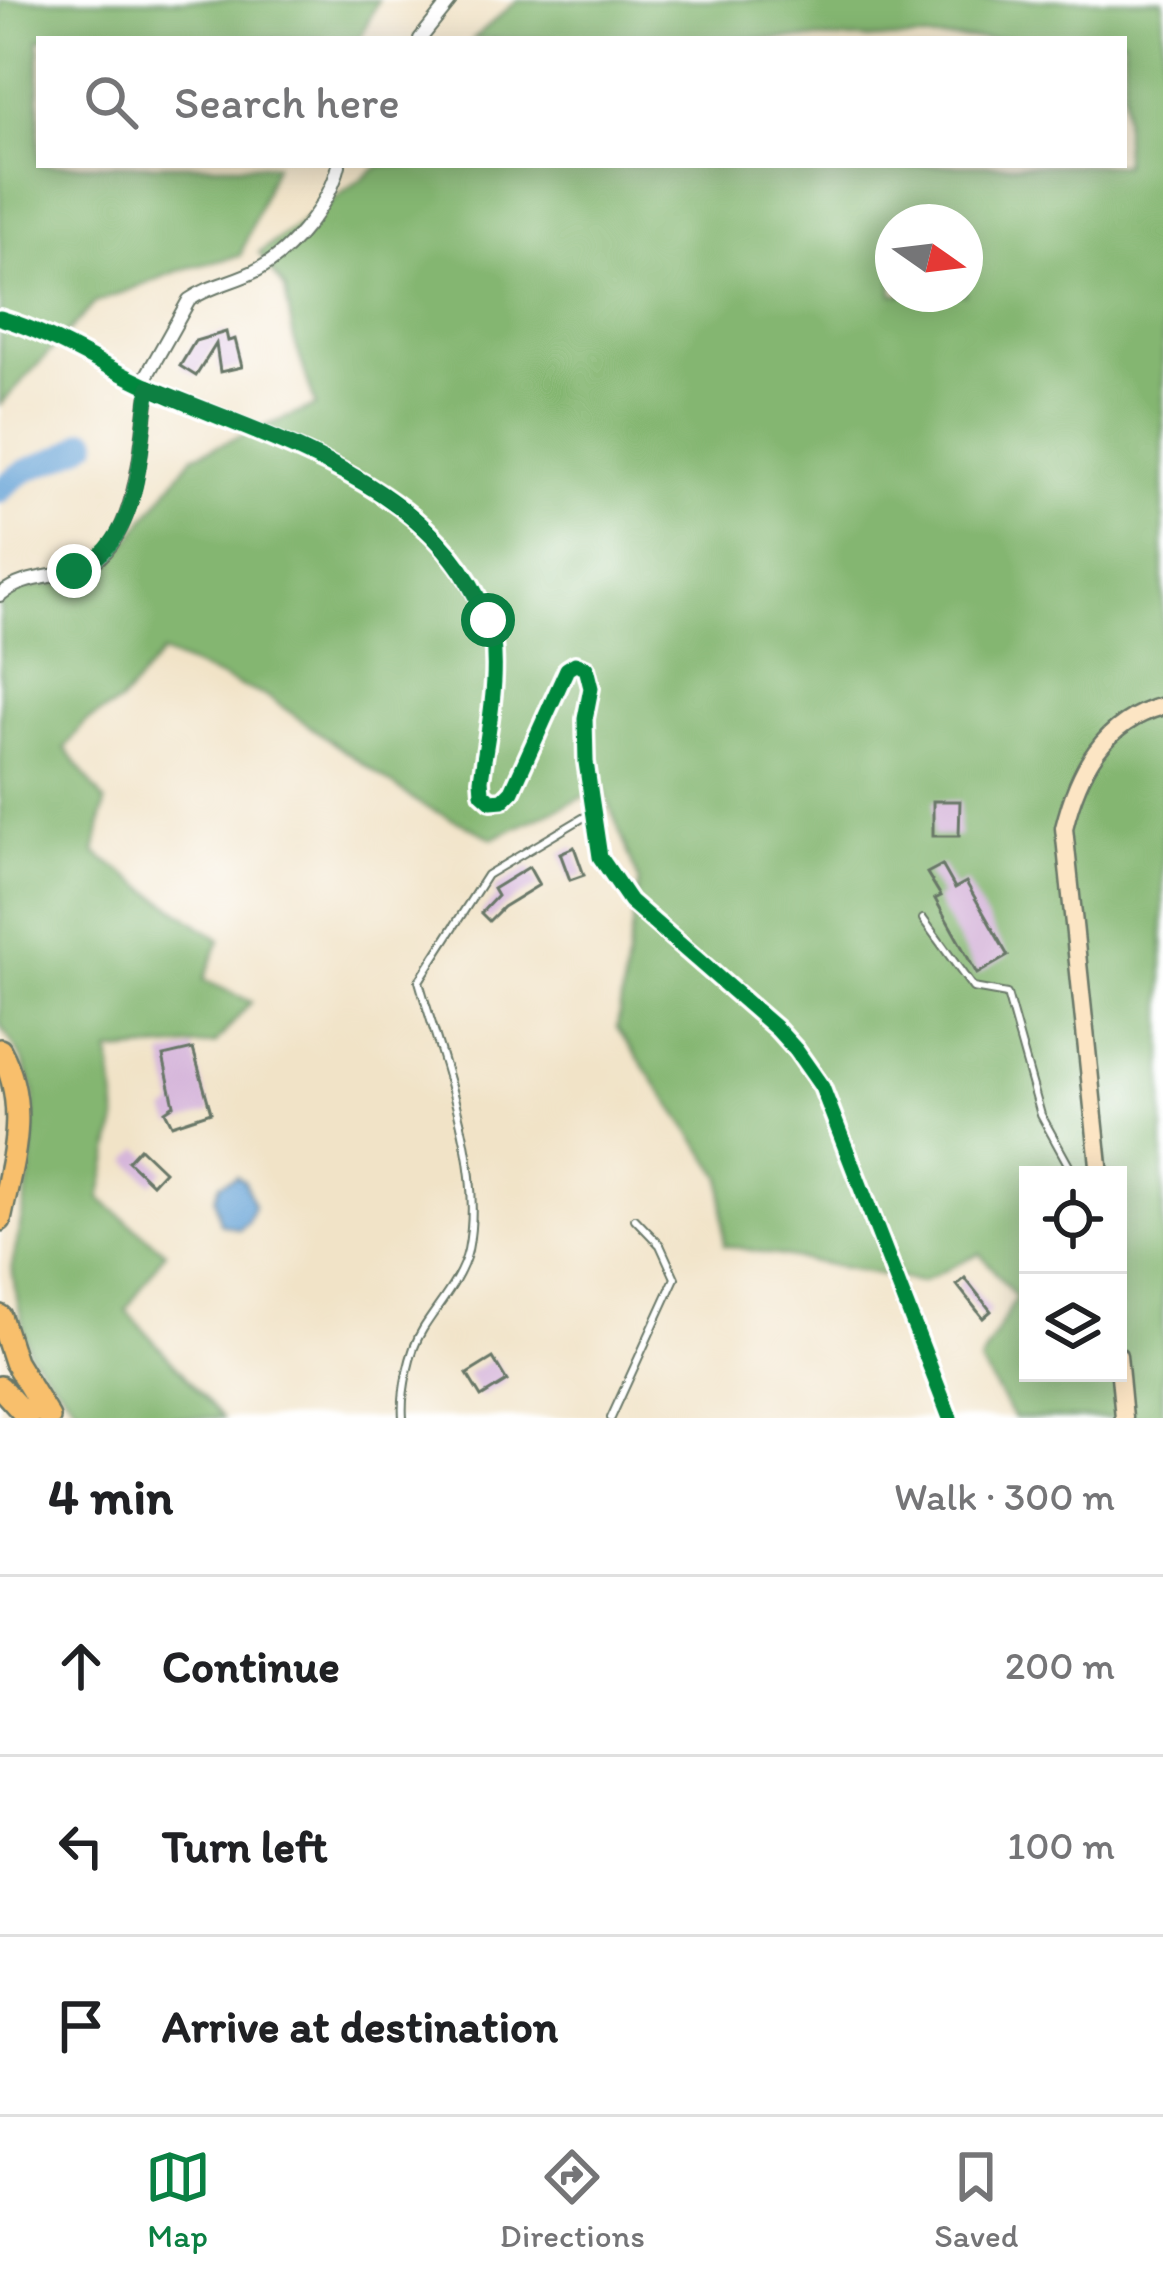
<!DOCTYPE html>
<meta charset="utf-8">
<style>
body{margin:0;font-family:Itim,sans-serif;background:#f6f6f6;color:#202124}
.controls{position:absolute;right:36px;bottom:36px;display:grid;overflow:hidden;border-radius:0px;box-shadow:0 6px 30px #0003}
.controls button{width:108px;height:108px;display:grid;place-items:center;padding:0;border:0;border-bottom:3px solid #e0e0e0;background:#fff;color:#202124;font:60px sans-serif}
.compass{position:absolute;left:875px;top:204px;width:108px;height:108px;border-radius:50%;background:#fff;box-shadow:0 6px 30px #0003;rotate:104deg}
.stop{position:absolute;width:36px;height:36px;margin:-27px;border:9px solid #0b8043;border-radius:50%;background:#fff}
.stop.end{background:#0b8043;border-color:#fff;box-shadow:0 3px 12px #0008}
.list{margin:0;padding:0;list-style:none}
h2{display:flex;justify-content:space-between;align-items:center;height:156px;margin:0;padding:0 48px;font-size:51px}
h2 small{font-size:39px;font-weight:400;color:#757577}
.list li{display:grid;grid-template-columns:78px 1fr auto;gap:36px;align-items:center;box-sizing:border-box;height:180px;padding:0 48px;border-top:3px solid #e0e0e0}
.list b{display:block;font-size:45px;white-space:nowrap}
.list em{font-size:39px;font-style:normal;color:#757577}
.icon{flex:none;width:66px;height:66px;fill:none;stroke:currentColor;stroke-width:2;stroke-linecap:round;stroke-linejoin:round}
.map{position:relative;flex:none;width:1163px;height:1418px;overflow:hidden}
.search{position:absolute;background:#fff;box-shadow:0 6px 30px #0003;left:36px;right:36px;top:36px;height:132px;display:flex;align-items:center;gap:30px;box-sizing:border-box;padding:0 42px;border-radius:0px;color:#757577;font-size:45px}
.sheet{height:696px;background:#fff}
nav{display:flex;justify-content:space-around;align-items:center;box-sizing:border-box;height:168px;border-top:3px solid #e0e0e0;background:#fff;font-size:33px;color:#757577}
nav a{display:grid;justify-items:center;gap:6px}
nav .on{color:#0b8043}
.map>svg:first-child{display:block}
.forest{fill:#84b671;stroke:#527a52;stroke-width:3;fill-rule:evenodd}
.water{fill:#64a1d5;stroke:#426f84;stroke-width:3}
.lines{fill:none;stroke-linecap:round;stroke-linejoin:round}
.river{stroke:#64a1d5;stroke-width:24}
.building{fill:#d6b6da}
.lane-casing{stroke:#687767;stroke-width:10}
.street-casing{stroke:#687767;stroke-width:16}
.secondary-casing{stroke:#687767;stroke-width:21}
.highway-casing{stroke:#687767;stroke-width:26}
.lane{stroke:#fff;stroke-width:6}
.street{stroke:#fff;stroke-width:12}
.secondary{stroke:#fce5c4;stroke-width:16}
.highway{stroke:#f8bf6c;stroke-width:21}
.cycleway-casing{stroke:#fff;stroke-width:22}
.cycleway{stroke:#00873e;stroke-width:15}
.route{stroke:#0b8043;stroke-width:15}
</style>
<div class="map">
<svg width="1163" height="1418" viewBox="0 0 1163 1418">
<rect width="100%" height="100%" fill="#fff"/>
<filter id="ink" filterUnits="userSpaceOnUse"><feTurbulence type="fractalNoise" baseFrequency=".00833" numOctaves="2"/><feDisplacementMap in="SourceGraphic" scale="24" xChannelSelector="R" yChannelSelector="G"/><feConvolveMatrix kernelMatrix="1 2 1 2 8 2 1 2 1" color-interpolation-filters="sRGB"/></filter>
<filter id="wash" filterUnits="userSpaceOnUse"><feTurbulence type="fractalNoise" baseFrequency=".004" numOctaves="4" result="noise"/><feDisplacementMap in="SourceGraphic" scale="48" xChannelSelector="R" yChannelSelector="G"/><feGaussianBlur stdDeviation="2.7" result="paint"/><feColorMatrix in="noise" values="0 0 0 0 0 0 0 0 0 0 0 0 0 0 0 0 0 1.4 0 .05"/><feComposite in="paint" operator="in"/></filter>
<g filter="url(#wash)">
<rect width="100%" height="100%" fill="#f1e3c7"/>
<path class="forest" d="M 0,0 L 378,0 L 360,39 L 39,39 L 39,165 L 275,165 L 240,256 L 183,269 L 95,303 L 0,405 Z
M 518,0 L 1163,0 L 1163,1418 L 1014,1418 L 980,1363 L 1016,1298 L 980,1253 L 921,1282 L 724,1245 L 722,1177 L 617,1028 L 639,881 L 603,788 L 493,838 L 420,804 L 270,698 L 162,653 L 121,702 L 85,722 L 65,748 L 105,802 L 95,853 L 220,940 L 204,980 L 251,1002 L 215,1044 L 110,1052 L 117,1120 L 100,1199 L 165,1252 L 126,1310 L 223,1418 L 85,1418 L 29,1352 L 15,1289 L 12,1266 L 30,1177 L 34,1093 L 23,1061 L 0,1024 L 0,592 L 100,578 L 193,456 L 316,406 L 294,339 L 285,289 L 259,253 L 381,165 L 1124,165 L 1124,39 L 473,39 ZM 893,222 L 965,222 L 965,294 L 893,294 ZM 1028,1175 L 1118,1175 L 1118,1373 L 1028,1373 Z"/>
<path class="water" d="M 237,1176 L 245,1182 L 254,1206 L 247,1222 L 239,1229 L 220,1223 L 215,1198 L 220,1184 Z"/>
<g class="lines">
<path class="river" d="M 0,491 C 27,460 56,467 87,441"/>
</g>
<g id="blocks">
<path class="building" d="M 226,332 L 228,341 L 235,339 L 242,367 L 220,372 L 216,344 L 196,376 L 180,366 L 195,341 Z
M 933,801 L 960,801 L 959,836 L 933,836 Z
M 574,847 L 584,875 L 570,880 L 560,853 Z
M 942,865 L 955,888 L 966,882 L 1008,956 L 977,974 L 935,899 L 941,896 L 927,873 Z
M 529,867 L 539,885 L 503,907 L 489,921 L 481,913 L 497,896 L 493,889 Z
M 193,1049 L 211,1112 L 172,1125 L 165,1111 L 174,1105 L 163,1056 Z
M 140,1148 L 164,1171 L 152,1184 L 128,1161 Z
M 965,1278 L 991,1311 L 983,1318 L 957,1285 Z
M 493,1358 L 507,1381 L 481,1397 L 467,1374 Z"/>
</g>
</g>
<g filter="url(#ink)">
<use href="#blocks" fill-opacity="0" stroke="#687767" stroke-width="3"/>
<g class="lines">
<g class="lane-casing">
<path id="lane" d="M 923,919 L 973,988 L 1007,994 L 1041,1115 L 1074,1175
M 403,1418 C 401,1393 409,1351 423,1329 C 438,1305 462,1278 468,1250 C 485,1164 442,1063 419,981 L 487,875 L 591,813
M 611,1418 L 675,1278 L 660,1245 L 635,1219"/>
</g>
<g class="street-casing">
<path id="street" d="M 420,39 L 451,0
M 0,318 C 54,334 98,364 149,387 C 269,444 432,478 487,617 C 504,660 487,735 481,780 L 482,793 L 491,801 L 503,800 L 512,791 L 567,669 L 575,664 L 586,668 L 591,688 L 585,719 L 586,762 L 600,857 L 630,901 L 777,1029 L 796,1050 L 822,1087 L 950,1418
M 142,384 L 189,300 C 210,285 236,282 259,269 C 293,250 330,203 339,165
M 0,595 C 26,573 58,580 87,566 C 139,541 141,438 149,387"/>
</g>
<g class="secondary-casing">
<path id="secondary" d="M 1100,1175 L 1064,828 C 1078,771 1103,722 1163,706
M 1118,1355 L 1124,1418"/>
</g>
<g class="highway-casing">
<path id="highway" d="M 0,1050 C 31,1107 12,1161 0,1220
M 0,1316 L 15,1362 L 49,1418
M 0,1387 L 28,1418"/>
</g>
<use href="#lane" class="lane"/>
<use href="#street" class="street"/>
<use href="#secondary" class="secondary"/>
<use href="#highway" class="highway"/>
<g class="cycleway-casing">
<path id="cycleway" d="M 0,318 C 54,334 98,364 149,387 C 269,444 432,478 487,617 C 504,660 487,735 481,780 L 482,793 L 491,801 L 503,800 L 512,791 L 567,669 L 575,664 L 586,668 L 591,688 L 585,719 L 586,762 L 600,857 L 630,901 L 777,1029 L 796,1050 L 822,1087 L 950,1418"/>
</g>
<use href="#cycleway" class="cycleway"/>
</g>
</g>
<g class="lines" filter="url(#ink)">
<path class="route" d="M 74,571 C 143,545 139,450 149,387 C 257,432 392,469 461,571 C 471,587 479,604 488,620"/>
</g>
</svg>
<div class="controls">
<button><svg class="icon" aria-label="locate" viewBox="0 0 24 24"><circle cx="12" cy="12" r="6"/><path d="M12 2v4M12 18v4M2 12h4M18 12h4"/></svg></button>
<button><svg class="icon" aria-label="layers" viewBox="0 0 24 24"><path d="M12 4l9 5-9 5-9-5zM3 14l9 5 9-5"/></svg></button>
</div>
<svg class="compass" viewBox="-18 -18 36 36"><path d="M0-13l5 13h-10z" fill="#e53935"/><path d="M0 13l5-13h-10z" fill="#757577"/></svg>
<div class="stop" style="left:488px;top:620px"></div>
<div class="stop end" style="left:74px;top:571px"></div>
<div class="search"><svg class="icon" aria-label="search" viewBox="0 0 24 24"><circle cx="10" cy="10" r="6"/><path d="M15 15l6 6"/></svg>Search here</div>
</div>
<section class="sheet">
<h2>4 min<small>Walk · 300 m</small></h2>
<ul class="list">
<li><svg class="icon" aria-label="ahead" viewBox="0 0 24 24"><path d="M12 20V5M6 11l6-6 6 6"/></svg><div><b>Continue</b></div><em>200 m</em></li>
<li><svg class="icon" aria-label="left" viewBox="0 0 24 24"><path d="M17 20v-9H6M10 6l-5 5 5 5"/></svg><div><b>Turn left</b></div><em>100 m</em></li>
<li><svg class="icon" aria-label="arrive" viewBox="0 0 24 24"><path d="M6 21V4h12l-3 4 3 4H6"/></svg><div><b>Arrive at destination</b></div></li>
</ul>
</section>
<nav>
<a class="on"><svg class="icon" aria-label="map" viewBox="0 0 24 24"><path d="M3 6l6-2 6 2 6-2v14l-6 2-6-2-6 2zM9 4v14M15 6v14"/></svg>Map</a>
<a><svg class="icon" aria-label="directions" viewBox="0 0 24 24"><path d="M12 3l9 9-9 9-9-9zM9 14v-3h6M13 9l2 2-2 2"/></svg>Directions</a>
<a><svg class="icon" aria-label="saved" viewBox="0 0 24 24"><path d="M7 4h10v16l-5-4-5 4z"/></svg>Saved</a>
</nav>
